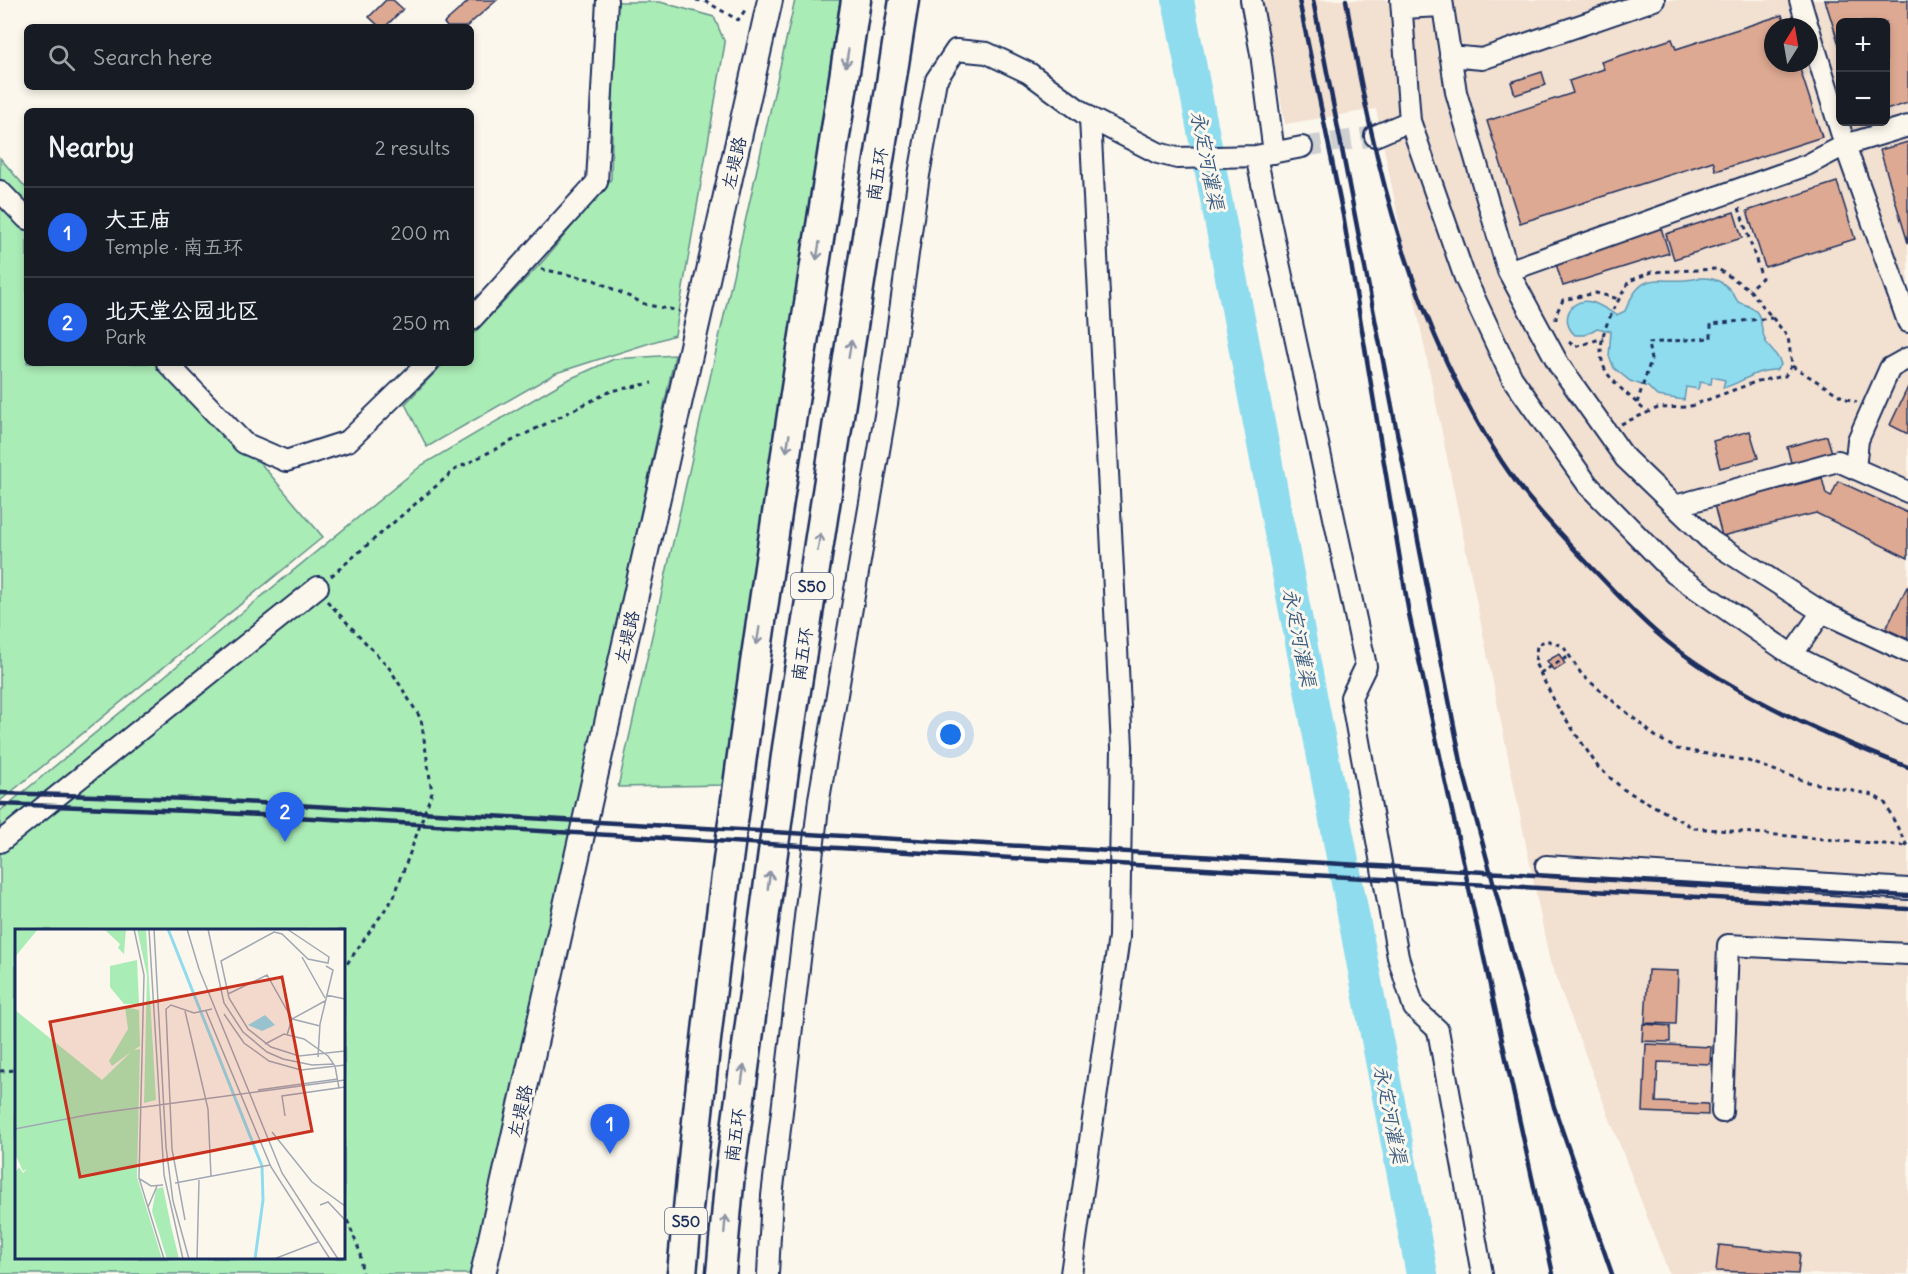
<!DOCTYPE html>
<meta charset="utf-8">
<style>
body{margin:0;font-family:Delius,"LXGW WenKai TC",sans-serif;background:#242831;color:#f1f3f6}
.controls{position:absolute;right:18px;top:18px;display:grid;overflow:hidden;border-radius:9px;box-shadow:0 3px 9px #0003}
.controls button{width:54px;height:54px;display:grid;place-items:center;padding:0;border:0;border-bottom:2px solid #363941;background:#171b24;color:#f1f3f6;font:30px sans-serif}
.compass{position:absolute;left:1764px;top:18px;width:54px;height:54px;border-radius:50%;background:#171b24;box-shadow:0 3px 9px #0003;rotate:11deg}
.you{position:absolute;left:951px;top:735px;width:21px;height:21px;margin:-15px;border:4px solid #fff;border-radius:50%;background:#1a73e8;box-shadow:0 0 0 9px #1a73e833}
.badge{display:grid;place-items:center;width:39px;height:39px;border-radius:50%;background:#2563eb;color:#fff;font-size:20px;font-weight:700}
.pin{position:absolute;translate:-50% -50px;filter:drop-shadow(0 2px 3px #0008)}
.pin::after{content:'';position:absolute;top:32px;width:21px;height:18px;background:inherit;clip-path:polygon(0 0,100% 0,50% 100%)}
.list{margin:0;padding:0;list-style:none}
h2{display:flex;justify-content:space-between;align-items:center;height:78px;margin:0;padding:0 24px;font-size:26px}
h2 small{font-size:20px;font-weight:400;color:#9ea1a6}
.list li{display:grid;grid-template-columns:39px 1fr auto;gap:18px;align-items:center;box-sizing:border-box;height:90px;padding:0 24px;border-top:2px solid #363941}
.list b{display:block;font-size:22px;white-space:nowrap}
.list p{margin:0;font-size:20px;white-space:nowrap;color:#9ea1a6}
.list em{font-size:20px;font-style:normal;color:#9ea1a6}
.icon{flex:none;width:33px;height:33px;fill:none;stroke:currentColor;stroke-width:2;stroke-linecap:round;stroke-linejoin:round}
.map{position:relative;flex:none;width:1908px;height:1274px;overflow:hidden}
.search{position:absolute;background:#171b24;box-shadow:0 3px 9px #0003;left:24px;top:24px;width:450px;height:66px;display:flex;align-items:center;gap:15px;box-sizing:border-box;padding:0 21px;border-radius:9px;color:#9ea1a6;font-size:22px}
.panel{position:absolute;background:#171b24;box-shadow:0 3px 9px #0003;left:24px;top:108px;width:450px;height:258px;border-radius:9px}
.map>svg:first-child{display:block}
.built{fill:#f2e0d1;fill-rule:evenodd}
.green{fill:#aaecb6;stroke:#628e8a;stroke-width:1.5;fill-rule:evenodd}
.water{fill:#8fdcee;stroke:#6197b4;stroke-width:1.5}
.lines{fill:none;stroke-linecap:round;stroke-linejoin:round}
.river{stroke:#8fdcee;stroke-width:32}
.building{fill:#dea992;stroke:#1b2f5e;stroke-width:1.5}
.minor-tunnel{stroke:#cecfd0;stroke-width:20;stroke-dasharray:20 10;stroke-linecap:butt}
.minor-casing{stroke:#1b2f5e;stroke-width:24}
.major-casing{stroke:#1b2f5e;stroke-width:28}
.highway-casing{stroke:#1b2f5e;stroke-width:33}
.path{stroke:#1b2f5e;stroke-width:3;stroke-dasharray:4.5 4.5;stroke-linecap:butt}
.minor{stroke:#fbf7ec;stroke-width:20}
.major{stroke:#fbf7ec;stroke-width:24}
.highway{stroke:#fbf7ec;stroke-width:28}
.rail{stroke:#1b2f5e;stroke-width:4.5}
.oneway{stroke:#8b93a5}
.labels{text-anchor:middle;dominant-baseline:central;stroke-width:6;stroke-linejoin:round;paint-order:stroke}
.shield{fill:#fbf7ec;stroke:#5e6b89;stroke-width:1.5}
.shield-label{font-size:16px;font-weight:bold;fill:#1b2f5e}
.street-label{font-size:18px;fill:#1b2f5e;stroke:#fbf7ec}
.water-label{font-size:20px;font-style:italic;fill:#385a82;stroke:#fbf7ec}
.inset-river{fill:none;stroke:#8fdcee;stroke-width:3}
.inset-road{fill:none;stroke:#a1a7b3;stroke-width:1.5}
.view{fill:#c8321e;fill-opacity:0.15;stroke:#c8321e;stroke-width:3}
.inset-edge{fill:none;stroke:#1b2f5e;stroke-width:3}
</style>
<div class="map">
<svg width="1908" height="1274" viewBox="0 0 1908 1274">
<rect width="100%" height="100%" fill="#fbf7ec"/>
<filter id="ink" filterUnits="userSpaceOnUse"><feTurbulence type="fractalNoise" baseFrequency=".0167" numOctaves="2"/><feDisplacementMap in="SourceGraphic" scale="12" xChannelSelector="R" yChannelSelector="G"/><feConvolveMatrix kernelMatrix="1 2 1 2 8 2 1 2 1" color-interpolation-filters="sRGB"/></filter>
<g filter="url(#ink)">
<path class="built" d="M 1263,0 L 1908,0 L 1908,1274 L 1669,1274 L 1550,962 L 1376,109 L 1285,124 ZM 1840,22 L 1886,22 L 1886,122 L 1840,122 ZM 1773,27 L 1809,27 L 1809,63 L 1773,63 Z"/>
<path class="green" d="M 795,0 L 840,0 L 724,785 L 618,787 Z
M 615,2 L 660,2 L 714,17 L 725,43 L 675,335 L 556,373 L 427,447 L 405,404 L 444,363 L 471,363 L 471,336 L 544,260 L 611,179 Z
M 0,158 L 27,189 L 27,363 L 176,363 L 323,537 L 0,801 Z
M 675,355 L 562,874 L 470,1274 L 0,1274 L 0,811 L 422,465 L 565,381 L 614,359 ZM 16,930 L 344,930 L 344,1258 L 16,1258 Z"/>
<path class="water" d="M 1699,278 C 1719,277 1729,285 1738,302 C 1768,312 1756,319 1766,342 C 1770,351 1779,354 1781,365 L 1776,370 C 1755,369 1743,383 1723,388 L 1725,380 L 1712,377 L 1711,384 L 1700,382 L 1698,389 L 1686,387 L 1684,400 L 1657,396 L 1648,387 L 1630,381 L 1614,368 L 1609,356 L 1611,331 L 1597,328 L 1585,335 L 1575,335 C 1559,321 1570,297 1591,302 C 1599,304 1609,311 1617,315 L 1625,311 C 1644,264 1659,287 1699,278 Z"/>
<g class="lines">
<path class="river" d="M 1178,0 L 1422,1274"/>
</g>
<path class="building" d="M 386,0 L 393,0 L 403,9 L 385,27 L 380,27 L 369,17 Z
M 470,0 L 497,0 L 466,27 L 447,27 L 444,23 Z
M 1825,0 L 1908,0 L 1908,103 L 1886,110 L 1886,22 L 1840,22 L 1840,48 Z
M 1782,15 L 1786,27 L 1773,27 L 1773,63 L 1798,63 L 1822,137 L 1716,171 L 1713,161 L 1520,223 L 1487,121 L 1573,93 L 1569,81 L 1604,69 L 1601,62 L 1672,39 L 1676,49 Z
M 1542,72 L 1546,85 L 1515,95 L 1511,82 Z
M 1908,142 L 1908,243 L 1880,150 Z
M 1837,182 L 1855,239 L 1765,267 L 1747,211 Z
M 1734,212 L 1742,238 L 1674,259 L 1666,234 Z
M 1661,228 L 1669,253 L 1563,286 L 1555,261 Z
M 1908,387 L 1908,434 L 1890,425 Z
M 1750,431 L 1758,458 L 1720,468 L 1713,441 Z
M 1827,436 L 1833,456 L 1792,467 L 1787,447 Z
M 1822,478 L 1826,494 L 1831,497 L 1838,481 L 1908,513 L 1908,558 L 1816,513 L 1722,536 L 1714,505 Z
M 1907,587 L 1908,587 L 1908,639 L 1886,629 Z
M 1559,654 L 1565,664 L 1554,671 L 1547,661 Z
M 1648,970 L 1678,971 L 1676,1024 L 1645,1023 Z
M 1643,1024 L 1670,1026 L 1670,1042 L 1642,1041 Z
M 1646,1044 L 1711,1047 L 1710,1064 L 1658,1062 L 1656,1102 L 1708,1104 L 1708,1115 L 1643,1112 Z
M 1719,1245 L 1800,1253 L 1798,1274 L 1716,1271 Z"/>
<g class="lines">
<path class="minor-tunnel" d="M 1302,147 L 1375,136"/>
<g class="minor-casing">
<path id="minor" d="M 1251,0 L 1261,54 L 1274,153
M 1401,0 L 1410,121 L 1465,278 L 1512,378 L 1588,485 L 1675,574 L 1792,655 L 1908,713
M 1442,0 L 1456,92 L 1508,271 L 1559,365 L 1625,458 L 1711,541 L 1822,612 L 1908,652
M 1800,0 L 1808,27
M 1402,8 L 1442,6
M 1809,29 L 1845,145 L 1908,322
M 1450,56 L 1482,59 L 1654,0
M 1375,136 L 1410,121
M 1256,156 L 1366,666 L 1351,697 L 1398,957 L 1414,1008 L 1438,1030 L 1482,1274
M 0,191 L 27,219
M 1508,271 L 1807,165 L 1845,145 L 1908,126
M 471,320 L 597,182 L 607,0
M 167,363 L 244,443 L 286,461 L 348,441 L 428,363
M 1855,469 L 1858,440 L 1890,368 L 1908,358
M 1675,506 L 1838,461 L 1908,492
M 1792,655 L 1822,612
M 0,842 L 318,587
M 1546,866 L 1908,889
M 1722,1112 L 1728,945 L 1908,954
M 768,1274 L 772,1196 L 819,799 L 887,404 L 919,175 L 936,80 L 956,50 L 987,53 L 1029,73 L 1090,118 L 1158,153 L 1177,158 L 1256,156 L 1302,147
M 1071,1274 L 1119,937 L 1122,747 L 1090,118"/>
</g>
<g class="major-casing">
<path id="major" d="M 483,1274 L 770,0"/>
</g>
<g class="highway-casing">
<path id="highway" d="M 682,1274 C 720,847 791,424 856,0
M 721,1274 L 730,1173 L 787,748 L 904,0"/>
</g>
<path class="path" d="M 696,0 L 707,2 L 738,20 L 746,9
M 1739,208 L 1762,278 L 1749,289
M 541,269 L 594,280 L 647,305 L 680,311
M 1556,320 L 1556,314 L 1563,300 L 1596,293 L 1619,299
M 1569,342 L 1575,347 L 1603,338
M 1792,366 L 1844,398 L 1857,402
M 1637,403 L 1651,360 L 1648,343 L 1711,338 L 1711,324 L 1772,318
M 1621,424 L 1658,408 L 1688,407 L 1758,381 L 1785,376 L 1792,365 L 1788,337 L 1749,289 L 1718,269 L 1652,272 L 1629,281 C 1616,306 1589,344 1607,373 C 1617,387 1635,400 1647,413
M 331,576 L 456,469 L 611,391 L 652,383
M 327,601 L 390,669 L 421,719 L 432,792 L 394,897 L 344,968
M 1540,673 L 1571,655
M 1907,846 L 1885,803 L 1873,795 L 1808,782 L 1748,761 L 1677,749 L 1655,736 L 1582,675 L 1563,646 L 1546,640 L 1537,645 L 1535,663 L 1557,706 L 1598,767 L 1623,789 L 1694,828 L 1908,846
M 0,1071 L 16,1070
M 344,1212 L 360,1252 L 362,1274"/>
<use href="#minor" class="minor"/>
<use href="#major" class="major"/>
<use href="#highway" class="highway"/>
<path class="rail" d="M 1299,0 L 1343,215 L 1409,614 L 1553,1274
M 1313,0 L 1462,767 L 1554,1107 L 1612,1274
M 1346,0 C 1372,159 1412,326 1502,462 C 1527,500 1560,534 1591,567 C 1617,594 1644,624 1674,647 C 1739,697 1832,738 1908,767
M 0,793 L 189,799 L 1908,896
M 0,804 L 189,811 L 1908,909"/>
</g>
<defs><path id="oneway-shaft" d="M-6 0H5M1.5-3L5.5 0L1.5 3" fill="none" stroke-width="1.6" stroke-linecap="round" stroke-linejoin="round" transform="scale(1.5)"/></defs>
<g class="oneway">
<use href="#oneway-shaft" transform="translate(847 58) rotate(99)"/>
<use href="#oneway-shaft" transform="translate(818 251) rotate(99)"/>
<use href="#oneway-shaft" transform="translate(850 349) rotate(-81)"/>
<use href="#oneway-shaft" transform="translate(788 443) rotate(99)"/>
<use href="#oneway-shaft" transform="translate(819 542) rotate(-81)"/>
<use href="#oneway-shaft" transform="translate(758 636) rotate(99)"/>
<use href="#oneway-shaft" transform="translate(769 880) rotate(-82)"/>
<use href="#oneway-shaft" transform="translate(743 1074) rotate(-82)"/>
<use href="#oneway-shaft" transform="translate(725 1224) rotate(-85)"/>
</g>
</g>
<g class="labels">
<g class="shield">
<rect x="791" y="573" width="42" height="26" rx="4.5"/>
<rect x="665" y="1208" width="42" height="26" rx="4.5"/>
</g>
<g class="shield-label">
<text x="812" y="586">S50</text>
<text x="686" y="1221">S50</text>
</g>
<g class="street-label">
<text transform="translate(734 163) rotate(-77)">左堤路</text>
<text transform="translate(877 174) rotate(-81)">南五环</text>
<text transform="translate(627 637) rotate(-77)">左堤路</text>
<text transform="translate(802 654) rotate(-81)">南五环</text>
<text transform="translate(520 1111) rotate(-77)">左堤路</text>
<text transform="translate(735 1135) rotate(-82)">南五环</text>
</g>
<g class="water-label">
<text transform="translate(1208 160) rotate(79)">永定河灌渠</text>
<text transform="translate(1300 637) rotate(79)">永定河灌渠</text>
<text transform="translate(1391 1114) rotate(79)">永定河灌渠</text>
</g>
</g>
<g transform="translate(15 929)">
<rect width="330" height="330" fill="#fbf7ec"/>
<path d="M 0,0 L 23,0 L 0,28 ZM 89,0 L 111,0 L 109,25 L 103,19 L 105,15 ZM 122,0 L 131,0 L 141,171 L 129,174 L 132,46 ZM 122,31 L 124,75 L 109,75 L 95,58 L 95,37 ZM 110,78 L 124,81 L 125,117 L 119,121 L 125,120 L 122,248 L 147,330 L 0,330 L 0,244 L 4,238 L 8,244 L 12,240 L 8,242 L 0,225 L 0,81 L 87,151 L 116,123 L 97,137 L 94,132 L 113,100 ZM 148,258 L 156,297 L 164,330 L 152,330 L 137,282 L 141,260 Z" fill="#aaecb6"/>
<path d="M 250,86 L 260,96 L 247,102 L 233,96 Z" fill="#8fdcee"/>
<path class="inset-river" d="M 153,0 L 247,237 L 248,271 L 240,330"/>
<path class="inset-road" d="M 119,0 L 129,46 L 124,249 L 149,330M 134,0 L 149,246 L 168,330M 139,0 L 151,218 L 158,272 L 174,330M 172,0 L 184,40 L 267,244 L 323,330M 193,0 L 209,74 L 228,103 L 252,123 L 268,130 L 297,136 L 319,135M 272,0 L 314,28 L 313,34 L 293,30 L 267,5 L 259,3 L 206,32 L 214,69 L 233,100 L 256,118 L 284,127 L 330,122M 287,28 L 310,69M 213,65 L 252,46 L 277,90 L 310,72M 311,66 L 330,70M 170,82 L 193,180 L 196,248M 191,82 L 256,238 L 315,330M 209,85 L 229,114 L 254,132 L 286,141 L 330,136M 272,106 L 277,90 L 305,97M 250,115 L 269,105 L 289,110 L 313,127 L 320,137 L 324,159M 303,128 L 305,95 L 318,41 L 311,37M 243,161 L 323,150M 270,187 L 267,167 L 330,158M 0,200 L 77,185 L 330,151M 257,203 L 297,253 L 330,277M 125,250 L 136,257 L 148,256M 160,254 L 255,236M 305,276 L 313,273 L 330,291M 133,278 L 142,257M 170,291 L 157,220 L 151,80 L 156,76 L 179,84 L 197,80M 182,330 L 184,251M 259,330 L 303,313"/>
<path class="view" d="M 267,48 L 297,202 L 65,248 L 35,93 Z"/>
<rect width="330" height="330" class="inset-edge"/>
</g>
</svg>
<div class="controls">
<button>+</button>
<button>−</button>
</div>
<svg class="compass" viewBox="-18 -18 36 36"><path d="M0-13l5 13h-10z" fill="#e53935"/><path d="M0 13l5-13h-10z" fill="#9ea1a6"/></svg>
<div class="you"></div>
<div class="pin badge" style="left:610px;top:1154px">1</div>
<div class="pin badge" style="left:285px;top:842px">2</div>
<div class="search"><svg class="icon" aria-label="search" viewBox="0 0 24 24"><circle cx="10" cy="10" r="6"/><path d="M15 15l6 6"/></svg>Search here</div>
<section class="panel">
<h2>Nearby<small>2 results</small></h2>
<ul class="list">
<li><span class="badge">1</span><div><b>大王庙</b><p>Temple · 南五环</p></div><em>200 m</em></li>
<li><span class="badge">2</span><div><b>北天堂公园北区</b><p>Park</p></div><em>250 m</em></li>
</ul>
</section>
</div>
